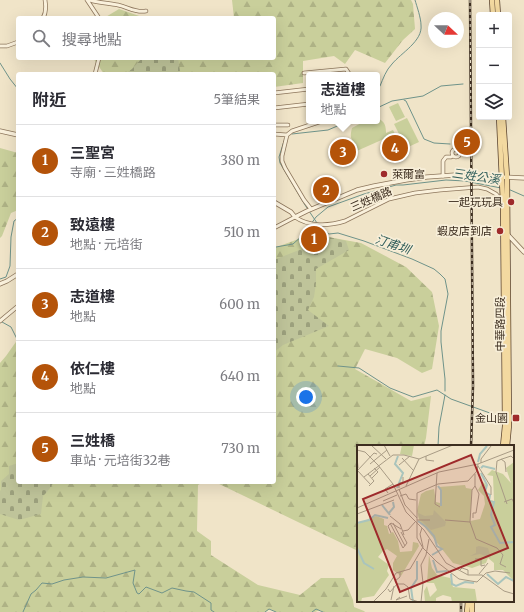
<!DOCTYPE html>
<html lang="zh-TW">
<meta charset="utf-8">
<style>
body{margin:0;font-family:Merriweather,"Noto Sans TC",serif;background:#f2f2f3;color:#2b2b33}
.controls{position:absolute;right:12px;top:12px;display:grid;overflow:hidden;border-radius:4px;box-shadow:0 4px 16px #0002}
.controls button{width:36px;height:36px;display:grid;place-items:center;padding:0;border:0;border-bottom:1px solid #e1e1e2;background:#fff;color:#2b2b33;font:20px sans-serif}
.compass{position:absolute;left:428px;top:12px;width:36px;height:36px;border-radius:50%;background:#fff;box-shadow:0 4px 16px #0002;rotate:112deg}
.you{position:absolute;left:306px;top:397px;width:14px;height:14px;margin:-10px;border:3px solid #fff;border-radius:50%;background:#1a73e8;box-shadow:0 0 0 6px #1a73e833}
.badge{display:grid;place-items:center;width:26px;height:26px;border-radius:50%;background:#b45309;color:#fff;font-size:13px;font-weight:700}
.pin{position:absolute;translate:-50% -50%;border:2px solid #fff;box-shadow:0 1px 4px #0006}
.popup{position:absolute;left:306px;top:72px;width:74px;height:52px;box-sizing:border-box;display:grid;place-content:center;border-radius:4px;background:#fff;filter:drop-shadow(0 1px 3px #0005);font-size:13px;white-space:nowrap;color:#7c7c81}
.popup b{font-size:15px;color:#2b2b33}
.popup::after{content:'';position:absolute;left:50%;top:100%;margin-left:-8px;border:8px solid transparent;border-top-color:#fff}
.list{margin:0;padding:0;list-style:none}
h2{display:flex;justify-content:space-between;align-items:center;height:52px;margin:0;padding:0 16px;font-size:17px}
h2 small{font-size:13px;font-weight:400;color:#7c7c81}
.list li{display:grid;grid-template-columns:26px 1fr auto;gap:12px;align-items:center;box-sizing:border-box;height:72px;padding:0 16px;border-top:1px solid #e1e1e2}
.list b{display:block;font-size:15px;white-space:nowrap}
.list p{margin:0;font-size:13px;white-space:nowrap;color:#7c7c81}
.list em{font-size:13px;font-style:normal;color:#7c7c81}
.icon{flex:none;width:22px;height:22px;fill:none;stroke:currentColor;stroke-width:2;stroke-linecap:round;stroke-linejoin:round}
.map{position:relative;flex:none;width:524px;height:612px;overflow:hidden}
.search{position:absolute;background:#fff;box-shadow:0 4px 16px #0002;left:16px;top:16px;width:260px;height:44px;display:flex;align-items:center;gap:10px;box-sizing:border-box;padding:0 14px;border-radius:4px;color:#7c7c81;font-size:15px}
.panel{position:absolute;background:#fff;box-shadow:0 4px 16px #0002;left:16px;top:72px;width:260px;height:412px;border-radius:4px}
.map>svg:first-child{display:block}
.forest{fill:url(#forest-firs)}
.cemetery{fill:url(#cemetery-stones)}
.park{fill:#c9cf9b}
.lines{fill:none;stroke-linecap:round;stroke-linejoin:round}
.stream{stroke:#6f938a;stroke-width:1}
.minor-casing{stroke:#8d765c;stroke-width:4.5}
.tertiary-casing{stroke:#8d765c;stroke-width:5}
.primary-casing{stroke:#5b4430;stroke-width:6}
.minor{stroke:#faf1dc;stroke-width:3}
.tertiary{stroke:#faf1dc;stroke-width:3.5}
.primary{stroke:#f3d9a0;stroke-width:4.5}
.rail-casing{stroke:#3d2e20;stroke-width:2.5}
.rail{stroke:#f7eed8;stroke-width:1;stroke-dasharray:3;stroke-linecap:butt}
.poi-dot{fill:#9e2a2b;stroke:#f7eed8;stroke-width:1.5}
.labels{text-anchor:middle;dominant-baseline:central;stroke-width:3.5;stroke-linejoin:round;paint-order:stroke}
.poi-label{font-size:11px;fill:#3d2e20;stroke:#f7eed8;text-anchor:end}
.street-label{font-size:11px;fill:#3d2e20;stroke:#f7eed8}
.water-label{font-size:12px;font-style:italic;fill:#2f5d5a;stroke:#f7eed8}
.inset-river{fill:none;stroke:#a9c4bc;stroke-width:2}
.inset-road{fill:none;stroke:#a89b85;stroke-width:1}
.view{fill:#9e2a2b;fill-opacity:0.15;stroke:#9e2a2b;stroke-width:2}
.inset-edge{fill:none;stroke:#3d2e20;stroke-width:2}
</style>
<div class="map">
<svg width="524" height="612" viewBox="0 0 524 612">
<defs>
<pattern id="forest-firs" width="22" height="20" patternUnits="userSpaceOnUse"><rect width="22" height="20" fill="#c9cf9b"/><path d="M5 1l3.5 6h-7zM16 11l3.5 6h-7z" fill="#aeb285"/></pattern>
<pattern id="cemetery-stones" width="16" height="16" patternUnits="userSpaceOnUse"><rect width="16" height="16" fill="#bfc49a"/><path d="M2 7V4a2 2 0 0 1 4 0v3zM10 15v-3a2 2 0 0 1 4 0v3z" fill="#9ca07d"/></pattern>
</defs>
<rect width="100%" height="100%" fill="#f0e4c8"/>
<path class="forest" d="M 232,0 L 411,0 L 413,4 L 415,29 L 403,40 L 385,63 L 355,50 L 345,64 L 334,56 L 303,61 L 303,83 L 274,87 L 274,74 L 104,74 L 93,58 L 274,58 L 274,18 L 234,18 Z
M 119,9 L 145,18 L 104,18 Z
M 0,148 L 18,153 L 18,210 L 11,213 L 2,236 L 0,238 Z
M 312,234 L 361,243 L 406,267 L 432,292 L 439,326 L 432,369 L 422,373 L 397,358 L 365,349 L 355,369 L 411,401 L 431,396 L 426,438 L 424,446 L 358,446 L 358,546 L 356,550 L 215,482 L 274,482 L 274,248 Z
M 18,339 L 18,482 L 203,482 L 198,485 L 197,531 L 211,541 L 211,555 L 258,585 L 300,595 L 321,578 L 344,578 L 353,600 L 354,607 L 364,611 L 365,612 L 323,612 L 320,610 L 315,612 L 276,612 L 270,609 L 265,612 L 0,612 L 0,363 L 6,356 Z"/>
<path class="cemetery" d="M 142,58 L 178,58 L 180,71 L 179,74 L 125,74 L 132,69 Z
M 320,235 L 346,241 L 349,250 L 316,269 L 316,283 L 314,297 L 308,310 L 329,326 L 283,345 L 274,352 L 274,260 L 299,250 L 317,245 Z
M 18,463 L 18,482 L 54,482 L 47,492 L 43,496 L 41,514 L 19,520 L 0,514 L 0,491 L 1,490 L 1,481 L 9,474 L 9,466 Z"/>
<path class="park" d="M 398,103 L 405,117 L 396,121 L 389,107 Z
M 377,118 C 385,121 386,126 386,133 L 393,130 L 395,134 L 350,154 L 348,150 L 357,145 C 350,140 350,136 352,128 L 365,121 L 377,121 Z
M 407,118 L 419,142 L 406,148 L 394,124 Z"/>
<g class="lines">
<path class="stream" d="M 0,63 L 10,79 L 18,89
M 380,86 C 383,79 386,70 392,64 C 401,53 423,41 421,25 C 421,18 417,7 415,0
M 404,100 L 406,101 L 424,139 L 434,143 L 450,144
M 377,108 L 392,101 L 423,96 L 441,86 L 463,84
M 292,134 L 328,130 L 349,121
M 284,141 L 279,157 L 280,163 L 305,205 L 317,223
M 508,189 L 524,196
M 319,226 L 324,231 L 329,234 L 338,233 L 364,241 L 412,259 L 434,269 L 440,274 L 445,279 L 448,294 L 441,331 L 441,342 L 445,379 L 445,391
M 274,248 L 276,247 L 293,244 L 303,235 L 316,217 L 328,207 L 364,194 L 396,185 L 403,185 L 446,180 L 465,181 L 501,188
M 0,279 L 6,277 L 10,266 L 11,237 L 14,221 L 18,218
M 2,322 L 11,327 L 18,341
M 338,366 L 359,368 L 390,388 L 413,397 L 437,390 L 451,399 L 501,417
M 438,446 L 439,427 L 445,395
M 23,612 L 31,594 L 36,590 L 42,583 L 52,584 L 64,580 L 83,577 L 106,578 L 135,570 L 133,583 L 137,593 L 139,594 L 146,587 L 162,593 L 172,588 L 186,591 L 194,592 L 211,603 L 211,610 L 214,612
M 265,612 L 269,609 L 276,612
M 312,612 L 316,609 L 323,612"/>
<g class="minor-casing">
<path id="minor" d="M 87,0 L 99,18
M 90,0 C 99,3 109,3 118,5 C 128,7 135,13 146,11
M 43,18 C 46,13 46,6 45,0
M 0,46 L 7,46 L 18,42
M 304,73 L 346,69 L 350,75
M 95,74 L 99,58
M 274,93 L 309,89
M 274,108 L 309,104
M 274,125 L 288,125
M 274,134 L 287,135
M452 153a4 4 0 1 1 8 0a4 4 0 1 1-8 0Z
M 443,176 L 443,161 L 446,157 L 451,157 L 453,156
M 311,209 L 304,200 L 285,168 L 282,161 L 282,156 L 287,135 L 292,131 L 322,121
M 274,228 L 295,217 C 309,227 329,226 345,221 L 389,199 L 415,193 L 440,190 L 478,187 L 487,189 L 496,194 L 502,201
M 0,321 L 18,306"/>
</g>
<g class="tertiary-casing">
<path id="tertiary" d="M 0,131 L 18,135
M 274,202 L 291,212 L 295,217 L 307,211 L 357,190 L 374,186 L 406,180 L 427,177 L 455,175 L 524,178
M 507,234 L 508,235 L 524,252
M 0,284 L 7,281 L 18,274"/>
</g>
<g class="primary-casing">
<path id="primary" d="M 492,0 L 493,15
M 497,0 L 498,15
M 499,117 L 503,202 L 505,426 L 503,446
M 503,117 L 507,177 L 509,425 L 507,446
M 467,612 L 468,601
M 472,612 L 472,601"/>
</g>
<use href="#minor" class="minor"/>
<use href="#tertiary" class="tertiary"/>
<use href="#primary" class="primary"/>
<g class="rail-casing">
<path id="rail" d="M 470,0 L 473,386 L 471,446
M 461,612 L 461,601"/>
</g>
<use href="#rail" class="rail"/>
</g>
<g class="poi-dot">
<circle cx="384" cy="174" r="4"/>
<circle cx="511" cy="202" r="4"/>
<circle cx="500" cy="231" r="4"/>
<rect x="512" y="414" width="8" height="8" rx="2"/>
</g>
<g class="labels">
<g class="poi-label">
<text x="392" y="174" text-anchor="start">萊爾富</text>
<text x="503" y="202">一起玩玩具</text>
<text x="492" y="231">蝦皮店到店</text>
<text x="508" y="418">金山園</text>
</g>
<g class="street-label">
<text transform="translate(371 199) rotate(-24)">三姓橋路</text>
<text transform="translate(500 324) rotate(-90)">中華路四段</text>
</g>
<g class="water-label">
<text transform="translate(476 176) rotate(8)">三姓公溪</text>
<text transform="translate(393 244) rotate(19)">汀甫圳</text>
</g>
</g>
<g transform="translate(357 445)">
<rect width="157" height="157" fill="#f0e4c8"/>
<path d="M 157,17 L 157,136 L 146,125 L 137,125 L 137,118 L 131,113 L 129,118 L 115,123 L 96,118 L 62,75 L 60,66 L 64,49 L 69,46 L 77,44 L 79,57 L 83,58 L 85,45 L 82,42 L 108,40 L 109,43 L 115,44 L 113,76 L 123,74 L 128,59 L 127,51 L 121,45 L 126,37 L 130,41 L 128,46 L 132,55 L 137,56 L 136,31 L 130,30 L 135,25 L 146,29 L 154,38 L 149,23 ZM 19,71 L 27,74 L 27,80 L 30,81 L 32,89 L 36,87 L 41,96 L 43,107 L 55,106 L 56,97 L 61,98 L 62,101 L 44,131 L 36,125 L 36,118 L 40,111 L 30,104 L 26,106 L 21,112 L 32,120 L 30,126 L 32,130 L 17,151 L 5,153 L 4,157 L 0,157 L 0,79 ZM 72,110 L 75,123 L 80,130 L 93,133 L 96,142 L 118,144 L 120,157 L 95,157 L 94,152 L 86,150 L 79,153 L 79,157 L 68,157 L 67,146 L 70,141 L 73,152 L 80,145 L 77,138 L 70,138 Z" fill="#c9cf9b"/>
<path d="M 77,65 L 89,77 L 88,81 L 74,85 L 62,73 L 61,68 L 68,71 L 76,70 ZM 122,101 L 131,103 L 134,113 L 123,109 L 113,111 L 119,108 L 119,102 Z" fill="#bfc49a"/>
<path d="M 45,0 L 57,0 L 55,11 L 43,9 Z" fill="#c9cf9b"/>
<path class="inset-river" d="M 121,17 L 123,9 L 130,1M 124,23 L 126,21 L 138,24M 124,28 L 130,40 L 128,47 L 133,50 L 132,56 L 137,57 L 134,70 L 138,80 L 134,82 L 143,98 L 157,97M 81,41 L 84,45 L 84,61M 40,43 L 46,28 L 38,19 L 41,11M 25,60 L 33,70M 32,68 L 37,62 L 36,57M 61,76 L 69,82 L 77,91 L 80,101 L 85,104 L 75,110M 0,78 L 12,75 L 18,70 L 31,73M 0,103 L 7,118 L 17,124M 76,115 L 80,127 L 90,126M 94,129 L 95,139 L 99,141 L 108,137 L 117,138M 130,129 L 141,139 L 149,132 L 157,136M 56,157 L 54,143 L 60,134 L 60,116"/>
<path class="inset-road" d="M 14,0 L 29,14M 27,0 L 33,11M 0,5 L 8,7 L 21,20 L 36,39 L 49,67 L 67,85 L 89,118 L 111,130 L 125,130 L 147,146 L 157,149M 0,11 L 1,23M 69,11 L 69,15 L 77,16M 45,13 L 56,25M 144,14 L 148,17 L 149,27M 145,14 L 140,16 L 139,27 L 150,59M 145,14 L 154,11 L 157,14M 124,18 L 124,14 L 134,1M 13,19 L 30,5M 121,19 L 120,26 L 111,36 L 81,39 L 60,48 L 60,93 L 66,103 L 80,117 L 102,134 L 120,137 L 129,128 L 138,126 L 153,128M 42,20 L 53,11M 121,21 L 134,42 L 134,50M 0,25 L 14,40M 0,26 L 17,8 L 20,9M 80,28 L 78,59 L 83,62M 11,29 L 17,36 L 12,41M 13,31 L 23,22M 7,32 L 36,10 L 47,10 L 62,14M 15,33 L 21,27 L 17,23M 49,41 L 62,14 L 96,0M 42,43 L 42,38 L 46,37 L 46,32M 42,44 L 48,60 L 60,73M 31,48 L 28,44 L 36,39M 43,51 L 49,49 L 52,54 L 59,55M 26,56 L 40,50M 147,57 L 155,54 L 157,58M 0,63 L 82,27 L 121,19 L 157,5M 0,69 L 37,55M 33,71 L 43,79 L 47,90M 116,73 L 116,68 L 119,68 L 122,49 L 118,41 L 118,29M 60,75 L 73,75M 88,75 L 113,77 L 115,45 L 118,41M 113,77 L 119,94 L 140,103 L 146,110M 33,78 L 46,103 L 50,98 L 44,87M 36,78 L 48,101M 46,86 L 51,85 L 58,77M 34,88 L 31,81 L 34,78 L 44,84M 146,110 L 143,119 L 149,122M 118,114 L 124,114 L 124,121 L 128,120M 103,125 L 105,123 L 111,125 L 111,130M 122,129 L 131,118M 40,139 L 38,136 L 43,132 L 43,127M 31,144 L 33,147 L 40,139 L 47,139 L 51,142 L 53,154 L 62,157M 43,152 L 39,155 L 50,151M 34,155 L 37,141M 16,157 L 29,144 L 39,128 L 53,124 L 66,102 L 63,89 L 65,83M 64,157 L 66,138 L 64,120 L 69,110 L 72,94"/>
<path class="view" d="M 114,10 L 151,103 L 43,147 L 6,54 Z"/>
<rect width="157" height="157" class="inset-edge"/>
</g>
</svg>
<div class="controls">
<button>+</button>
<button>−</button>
<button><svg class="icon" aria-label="layers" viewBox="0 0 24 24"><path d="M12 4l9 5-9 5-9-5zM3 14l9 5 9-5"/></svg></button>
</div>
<svg class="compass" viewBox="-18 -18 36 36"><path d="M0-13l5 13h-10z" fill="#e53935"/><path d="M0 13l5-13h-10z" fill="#7c7c81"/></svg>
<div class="you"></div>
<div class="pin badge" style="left:314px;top:239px">1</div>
<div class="pin badge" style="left:326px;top:190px">2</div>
<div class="pin badge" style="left:343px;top:152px">3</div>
<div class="popup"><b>志道樓</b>地點</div>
<div class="pin badge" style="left:395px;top:148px">4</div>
<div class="pin badge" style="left:467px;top:142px">5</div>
<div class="search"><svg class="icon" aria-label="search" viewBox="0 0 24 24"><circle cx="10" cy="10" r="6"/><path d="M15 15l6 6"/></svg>搜尋地點</div>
<section class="panel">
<h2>附近<small>5筆結果</small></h2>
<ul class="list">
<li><span class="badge">1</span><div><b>三聖宮</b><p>寺廟 · 三姓橋路</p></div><em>380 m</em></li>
<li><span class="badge">2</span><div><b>致遠樓</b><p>地點 · 元培街</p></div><em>510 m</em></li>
<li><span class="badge">3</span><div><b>志道樓</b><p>地點</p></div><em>600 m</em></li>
<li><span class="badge">4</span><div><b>依仁樓</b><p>地點</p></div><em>640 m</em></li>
<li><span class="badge">5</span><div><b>三姓橋</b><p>車站 · 元培街32巷</p></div><em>730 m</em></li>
</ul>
</section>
</div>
